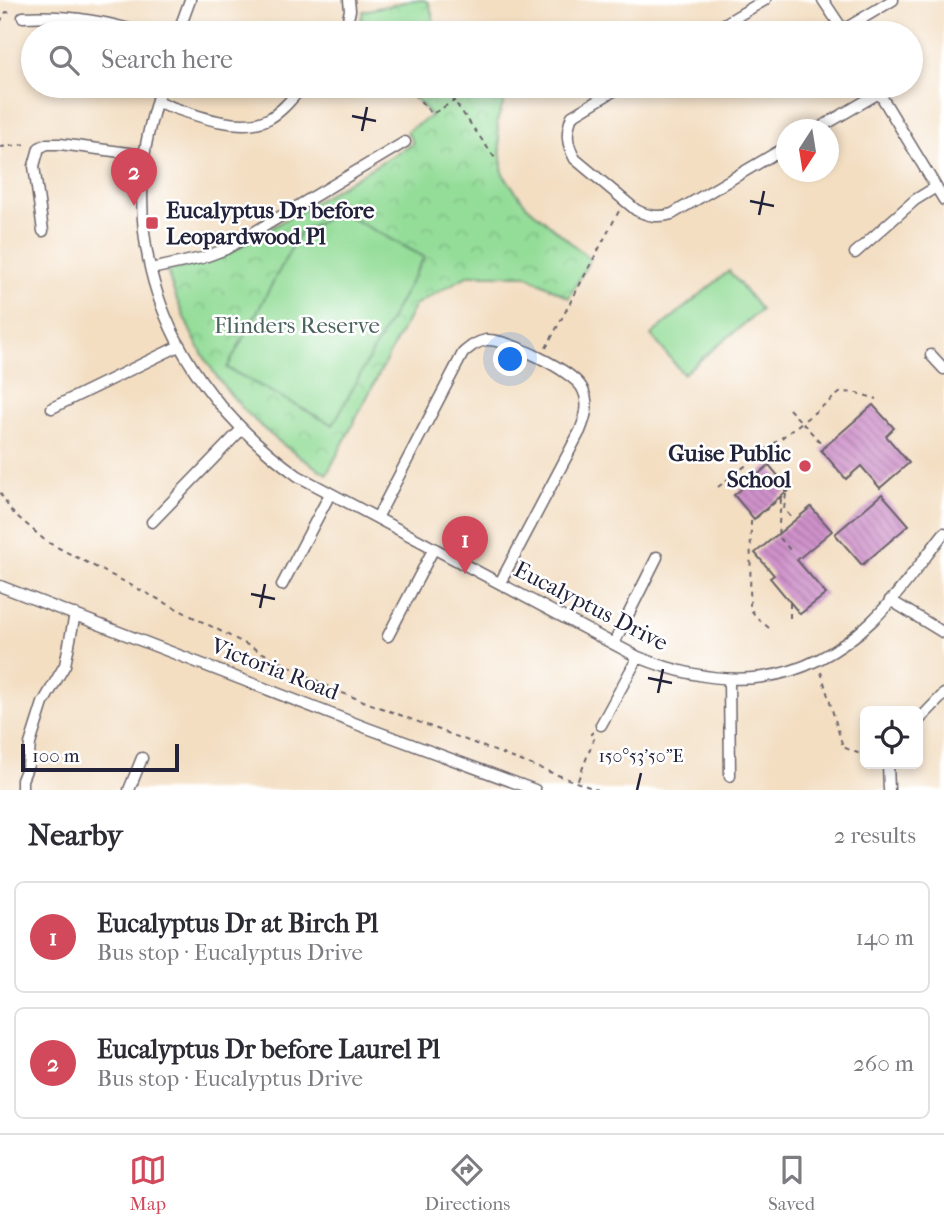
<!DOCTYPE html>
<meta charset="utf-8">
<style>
body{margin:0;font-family:"IM FELL French Canon",serif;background:#f2f2f3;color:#2b2b33}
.controls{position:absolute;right:21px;bottom:21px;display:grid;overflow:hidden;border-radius:10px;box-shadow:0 4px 10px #0003}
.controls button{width:63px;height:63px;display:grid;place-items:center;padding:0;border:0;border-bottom:2px solid #e1e1e2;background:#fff;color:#2b2b33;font:35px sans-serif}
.compass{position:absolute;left:776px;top:119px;width:63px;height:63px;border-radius:50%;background:#fff;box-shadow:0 4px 10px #0003;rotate:192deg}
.scale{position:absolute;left:21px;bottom:18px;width:158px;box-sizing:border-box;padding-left:7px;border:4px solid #22223b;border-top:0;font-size:19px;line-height:24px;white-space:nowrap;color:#22223b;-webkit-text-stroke:5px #fff;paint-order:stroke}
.you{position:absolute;left:511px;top:360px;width:24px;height:24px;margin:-18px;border:5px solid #fff;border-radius:50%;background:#1a73e8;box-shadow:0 0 0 10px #1a73e833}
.badge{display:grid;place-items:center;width:46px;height:46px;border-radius:50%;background:#d1495b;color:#fff;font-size:23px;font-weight:700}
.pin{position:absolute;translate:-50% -58px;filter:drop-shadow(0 2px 4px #0008)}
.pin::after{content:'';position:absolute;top:37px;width:24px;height:21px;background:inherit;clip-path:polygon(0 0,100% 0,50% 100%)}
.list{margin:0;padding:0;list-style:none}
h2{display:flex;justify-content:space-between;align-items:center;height:91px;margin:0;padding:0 28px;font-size:30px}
h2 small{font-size:23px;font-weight:400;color:#7c7c81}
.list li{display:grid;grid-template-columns:46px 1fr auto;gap:21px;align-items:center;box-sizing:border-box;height:112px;margin:0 14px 14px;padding:0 14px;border:2px solid #e1e1e2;border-radius:10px}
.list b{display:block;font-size:26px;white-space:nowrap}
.list p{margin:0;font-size:23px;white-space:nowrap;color:#7c7c81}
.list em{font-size:23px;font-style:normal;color:#7c7c81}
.icon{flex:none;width:38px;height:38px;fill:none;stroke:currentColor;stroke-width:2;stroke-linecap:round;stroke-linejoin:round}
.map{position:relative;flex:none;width:944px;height:790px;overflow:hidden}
.search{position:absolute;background:#fff;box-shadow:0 4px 10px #0003;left:21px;right:21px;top:21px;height:77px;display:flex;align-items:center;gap:18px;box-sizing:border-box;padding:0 24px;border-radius:38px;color:#7c7c81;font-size:26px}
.sheet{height:343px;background:#fff}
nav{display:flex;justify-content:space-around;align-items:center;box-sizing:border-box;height:98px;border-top:2px solid #e1e1e2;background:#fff;font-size:19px;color:#7c7c81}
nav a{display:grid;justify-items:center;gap:4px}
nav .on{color:#d1495b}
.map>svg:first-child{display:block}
.park{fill:url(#park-crowns);stroke:#5b806a;stroke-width:2}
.pitch{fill:#94dd99;stroke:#5b806a;stroke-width:2}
.building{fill:url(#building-back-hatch)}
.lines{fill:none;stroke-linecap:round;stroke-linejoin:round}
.minor-casing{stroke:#6b646a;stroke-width:13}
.path{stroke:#6b646a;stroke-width:2;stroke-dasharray:5 5;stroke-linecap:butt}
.minor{stroke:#fff;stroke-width:10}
.ticks{fill:none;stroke:#22223b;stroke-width:2.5}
.poi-dot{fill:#d1495b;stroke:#fff;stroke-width:2.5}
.labels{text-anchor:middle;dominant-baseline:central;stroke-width:5;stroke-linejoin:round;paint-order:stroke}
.poi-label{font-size:23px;font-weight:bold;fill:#22223b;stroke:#fff;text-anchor:start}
.park-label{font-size:23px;fill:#4a635c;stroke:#fff}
.street-label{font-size:23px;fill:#22223b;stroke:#fff}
.ticks-label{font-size:18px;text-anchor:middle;fill:#22223b;stroke:#fff;stroke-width:5;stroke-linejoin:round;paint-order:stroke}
</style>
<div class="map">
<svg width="944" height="790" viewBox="0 0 944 790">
<defs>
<pattern id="park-crowns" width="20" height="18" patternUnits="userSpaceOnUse" patternTransform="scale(1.75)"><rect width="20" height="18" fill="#94dd99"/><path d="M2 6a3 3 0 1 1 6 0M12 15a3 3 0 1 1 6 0" fill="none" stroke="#7fbd85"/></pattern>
<pattern id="building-back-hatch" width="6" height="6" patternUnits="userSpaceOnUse" patternTransform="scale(1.75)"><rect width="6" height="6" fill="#cf92ca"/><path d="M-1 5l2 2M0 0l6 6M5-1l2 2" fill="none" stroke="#a877a5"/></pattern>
</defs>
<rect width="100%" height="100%" fill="#fff"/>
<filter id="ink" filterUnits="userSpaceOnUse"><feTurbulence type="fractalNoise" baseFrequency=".0143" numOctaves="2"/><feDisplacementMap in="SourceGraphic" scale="14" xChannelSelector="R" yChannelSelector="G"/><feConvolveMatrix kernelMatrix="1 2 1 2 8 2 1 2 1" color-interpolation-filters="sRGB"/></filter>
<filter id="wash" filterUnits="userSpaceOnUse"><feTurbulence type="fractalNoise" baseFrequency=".00686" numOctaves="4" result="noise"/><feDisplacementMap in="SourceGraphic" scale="28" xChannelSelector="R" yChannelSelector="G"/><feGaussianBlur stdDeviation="1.57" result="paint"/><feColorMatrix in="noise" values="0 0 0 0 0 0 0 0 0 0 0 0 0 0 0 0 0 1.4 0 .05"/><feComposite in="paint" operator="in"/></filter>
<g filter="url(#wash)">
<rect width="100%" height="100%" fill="#f3dec2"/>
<path class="park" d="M 413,0 L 424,0 L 429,3 L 437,33 L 358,33 L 363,11 Z
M 405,86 L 510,86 L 497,121 L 503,174 L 526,205 L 590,259 L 569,298 L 526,275 L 469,275 L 415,305 L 327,474 C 242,424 196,365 167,271 L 199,264 L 226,255 L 413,143 L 407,131 L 431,116 Z"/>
<path class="pitch" d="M 340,212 L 424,257 L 333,425 L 227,368 L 300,232 Z
M 729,271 L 761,310 L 683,374 L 651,335 Z"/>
<g id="blocks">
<path class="building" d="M 873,405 L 894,428 L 886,436 L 909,463 L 880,488 L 861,466 L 846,479 L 821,450 Z
M 769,465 L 789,489 L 754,519 L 734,495 Z
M 882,494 L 909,525 L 862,565 L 835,534 Z
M 811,507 L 832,531 L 797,560 L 826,594 L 800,614 L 770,578 L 774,575 L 755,553 Z"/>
</g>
</g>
<g filter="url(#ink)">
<use href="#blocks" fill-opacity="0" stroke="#6b646a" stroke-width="2"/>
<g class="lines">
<g class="minor-casing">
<path id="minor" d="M 823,0 L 845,33
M 23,17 C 65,15 102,20 142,33
M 843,30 L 893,0
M 178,33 L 190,0
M 345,33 L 350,10 L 349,0
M 709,33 L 765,0
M 161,86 C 154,109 147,134 144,158 C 130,293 192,399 298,476 L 638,657 C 725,692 802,688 872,621 C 899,595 921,562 944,533
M 622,86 L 572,116 C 566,132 566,143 575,159 L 636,210 C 648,216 658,218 672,214 L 786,147
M 875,86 L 944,200
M 157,102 C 187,112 237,134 268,119 C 282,112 293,97 303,86
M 816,130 L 879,93
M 43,231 L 34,166 L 39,148 L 47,144 L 60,144 L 144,155
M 855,253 L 915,200 L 936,187
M 151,269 L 202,258 L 226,249 L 405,142
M 931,355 L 944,369
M 52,408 L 179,346
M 377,518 L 463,353 C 470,347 476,342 486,340 C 506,338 573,371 582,388 C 590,403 586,416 580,431 L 500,583
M 152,522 L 241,430
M 282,585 L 330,494
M 0,586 L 367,728 L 535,790
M 890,600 L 944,633
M 388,636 L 434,548
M 614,643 L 657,557
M 729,680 L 730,776
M 918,721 L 944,694
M 601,725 L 638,657
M 888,764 L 889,790
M 22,790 L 22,780 L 28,765 L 30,744 L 43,703 L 65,665 L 75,614
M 129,790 L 142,758"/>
</g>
<path class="path" d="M 0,22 L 6,12 L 12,13
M 407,86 L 432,114 L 480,86
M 449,86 L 455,102 L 497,161
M 0,147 L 28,144
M 546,348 L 619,211
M 789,409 L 824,446
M 718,487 L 841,392 L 857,393 L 877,399
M 0,493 L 11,511 L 47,542 L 337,691 L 597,790
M 786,494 L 784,509 L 794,521
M 781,499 L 778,536 L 791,551
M 790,603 L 790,619
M 769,628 L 756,617 L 750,608 L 751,522 L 789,491
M 821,672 L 843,747 L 865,756
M 578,780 L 594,739 L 590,735 L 593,732"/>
<use href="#minor" class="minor"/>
</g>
</g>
<path class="ticks" d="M 352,116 L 376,121M 362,131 L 367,107M 750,201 L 774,206M 759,215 L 764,191M 251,594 L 275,599M 260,608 L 265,584M 648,678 L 672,683M 658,693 L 663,669M 637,790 L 641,773"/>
<g class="poi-dot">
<rect x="145" y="216" width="14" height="14" rx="3.5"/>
<circle cx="805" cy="466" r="7"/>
</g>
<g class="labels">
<g class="poi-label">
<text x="166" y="210">Eucalyptus Dr before<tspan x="166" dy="26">Leopardwood Pl</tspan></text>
<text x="791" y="453" text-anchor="end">Guise Public<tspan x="791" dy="26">School</tspan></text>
</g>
<g class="park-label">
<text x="297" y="325">Flinders Reserve</text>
</g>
<g class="street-label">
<text transform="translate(591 606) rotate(27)">Eucalyptus Drive</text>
<text transform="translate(275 669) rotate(21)">Victoria Road</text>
</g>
</g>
<g class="ticks-label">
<text x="641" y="762">150°53'50"E</text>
</g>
</svg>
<div class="controls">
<button><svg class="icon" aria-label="locate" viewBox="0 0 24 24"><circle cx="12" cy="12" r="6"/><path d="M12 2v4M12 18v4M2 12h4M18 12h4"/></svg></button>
</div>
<svg class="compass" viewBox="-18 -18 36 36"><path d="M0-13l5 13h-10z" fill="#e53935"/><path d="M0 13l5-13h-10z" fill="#7c7c81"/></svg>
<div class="scale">100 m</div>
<div class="you"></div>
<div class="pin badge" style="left:465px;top:574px">1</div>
<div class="pin badge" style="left:134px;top:206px">2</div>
<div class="search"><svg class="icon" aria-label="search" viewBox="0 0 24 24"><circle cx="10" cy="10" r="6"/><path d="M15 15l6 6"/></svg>Search here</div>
</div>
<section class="sheet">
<h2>Nearby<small>2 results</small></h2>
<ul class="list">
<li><span class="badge">1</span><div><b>Eucalyptus Dr at Birch Pl</b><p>Bus stop · Eucalyptus Drive</p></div><em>140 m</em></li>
<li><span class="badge">2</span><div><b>Eucalyptus Dr before Laurel Pl</b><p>Bus stop · Eucalyptus Drive</p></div><em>260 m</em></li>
</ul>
</section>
<nav>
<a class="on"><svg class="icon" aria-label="map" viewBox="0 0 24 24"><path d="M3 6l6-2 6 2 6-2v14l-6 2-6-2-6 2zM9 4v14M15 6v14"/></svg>Map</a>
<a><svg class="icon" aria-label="directions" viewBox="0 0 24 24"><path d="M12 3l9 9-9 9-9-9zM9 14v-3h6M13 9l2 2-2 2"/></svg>Directions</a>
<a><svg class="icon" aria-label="saved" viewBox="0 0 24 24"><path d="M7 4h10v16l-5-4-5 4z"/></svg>Saved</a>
</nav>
